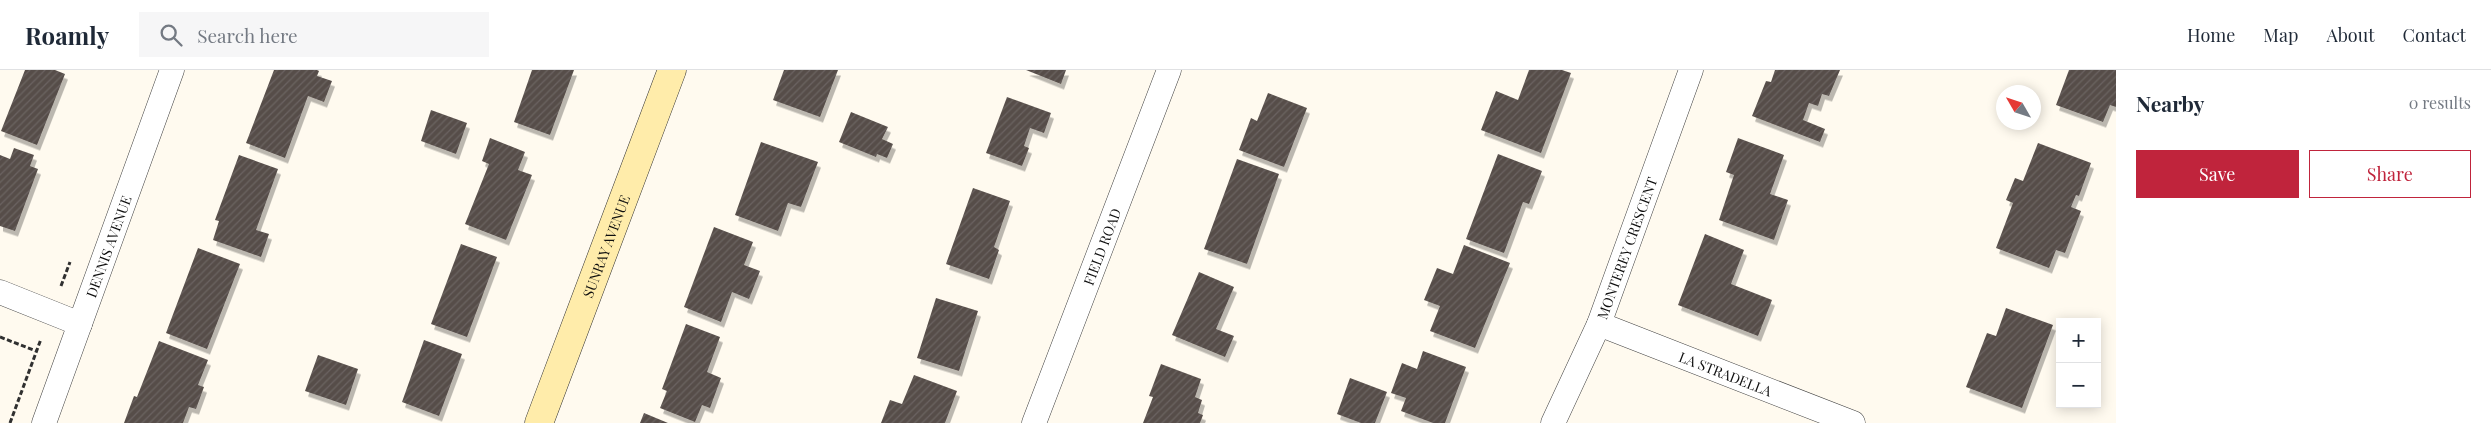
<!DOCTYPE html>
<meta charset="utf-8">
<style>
body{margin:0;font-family:"Playfair Display",serif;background:#f6f6f7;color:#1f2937}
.controls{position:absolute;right:15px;bottom:15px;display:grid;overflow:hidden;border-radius:0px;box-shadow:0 2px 12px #0003}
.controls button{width:45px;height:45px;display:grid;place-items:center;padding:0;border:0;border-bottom:1px solid #e0e1e3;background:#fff;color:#1f2937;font:25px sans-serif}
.compass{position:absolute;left:1996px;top:15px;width:45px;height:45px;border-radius:50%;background:#fff;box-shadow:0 2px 12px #0003;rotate:309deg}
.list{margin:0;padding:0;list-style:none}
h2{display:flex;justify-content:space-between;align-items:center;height:65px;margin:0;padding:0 20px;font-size:21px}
h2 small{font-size:16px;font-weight:400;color:#747a83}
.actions{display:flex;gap:10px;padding:15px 20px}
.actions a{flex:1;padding:11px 0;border:1px solid #c0243c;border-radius:0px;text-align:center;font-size:18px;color:#c0243c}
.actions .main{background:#c0243c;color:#fff}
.icon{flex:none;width:28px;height:28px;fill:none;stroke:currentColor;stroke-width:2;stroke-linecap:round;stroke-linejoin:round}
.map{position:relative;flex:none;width:2116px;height:353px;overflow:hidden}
header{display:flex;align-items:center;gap:30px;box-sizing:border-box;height:70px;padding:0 25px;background:#fff;border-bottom:1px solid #e0e1e3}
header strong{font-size:24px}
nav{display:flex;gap:28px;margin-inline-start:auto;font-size:18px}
.search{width:350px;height:45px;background:#f6f6f7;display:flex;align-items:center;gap:12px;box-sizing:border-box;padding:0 18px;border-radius:0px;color:#747a83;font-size:19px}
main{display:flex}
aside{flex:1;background:#fff}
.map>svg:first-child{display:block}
.building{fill:url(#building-hatch);filter:url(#shadow)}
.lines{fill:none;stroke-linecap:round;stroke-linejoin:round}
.street-casing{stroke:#414141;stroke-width:25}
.secondary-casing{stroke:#303030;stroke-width:29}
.path{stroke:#303030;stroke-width:3;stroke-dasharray:5 2.5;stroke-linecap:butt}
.street{stroke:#fff;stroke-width:24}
.secondary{stroke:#ffecaa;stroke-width:28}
.labels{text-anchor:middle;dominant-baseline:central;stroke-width:5;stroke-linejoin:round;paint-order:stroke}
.street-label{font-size:14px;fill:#0e0e0e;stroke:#fff}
</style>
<header>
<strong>Roamly</strong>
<div class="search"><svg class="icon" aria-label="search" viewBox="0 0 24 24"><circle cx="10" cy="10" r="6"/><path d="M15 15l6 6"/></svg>Search here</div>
<nav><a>Home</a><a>Map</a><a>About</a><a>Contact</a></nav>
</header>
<main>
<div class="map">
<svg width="2116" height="353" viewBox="0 0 2116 353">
<defs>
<pattern id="building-hatch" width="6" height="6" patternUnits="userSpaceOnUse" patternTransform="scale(1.25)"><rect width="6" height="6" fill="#574e4a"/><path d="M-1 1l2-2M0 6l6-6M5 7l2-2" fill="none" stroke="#6a6360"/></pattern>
<filter id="shadow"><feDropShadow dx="3" dy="5.5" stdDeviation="0" flood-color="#0004"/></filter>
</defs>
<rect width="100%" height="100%" fill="#fffaef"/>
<path class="building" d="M 25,0 L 55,0 L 65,4 L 37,75 L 1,61 Z
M 274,0 L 317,0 L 319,1 L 317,6 L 332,11 L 324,32 L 308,26 L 285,88 L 246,73 Z
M 532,0 L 574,0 L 550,65 L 514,52 Z
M 784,0 L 838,0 L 820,47 L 773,30 Z
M 1026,0 L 1066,0 L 1061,14 Z
M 1529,0 L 1562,0 L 1571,3 L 1541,83 L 1481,60 L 1496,21 L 1518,30 Z
M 1775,0 L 1840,0 L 1829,26 L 1822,24 L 1818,36 L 1809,33 L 1803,50 L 1825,59 L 1820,72 L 1752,46 L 1766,11 L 1771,12 Z
M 2069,0 L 2116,0 L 2116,37 L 2110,35 L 2103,52 L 2056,35 Z
M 1268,23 L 1307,38 L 1284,97 L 1239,80 L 1251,48 L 1257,51 Z
M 1007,27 L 1051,43 L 1044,63 L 1030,58 L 1024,76 L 1029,78 L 1022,96 L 986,83 Z
M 431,40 L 467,53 L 456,84 L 421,71 Z
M 851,42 L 888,57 L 882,69 L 893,74 L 887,88 L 877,84 L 876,87 L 839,72 Z
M 490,68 L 525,82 L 518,100 L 532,105 L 506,170 L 465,154 L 489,94 L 482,91 Z
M 1738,68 L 1784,85 L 1770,124 L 1788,130 L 1774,170 L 1719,150 L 1734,105 L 1726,102 Z
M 761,72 L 818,92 L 801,137 L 788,133 L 778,161 L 735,145 Z
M 2038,73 L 2091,93 L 2079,126 L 2076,125 L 2071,137 L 2081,141 L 2065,183 L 2056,180 L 2049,198 L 1996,178 L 2013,133 L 2006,130 L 2015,108 L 2023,111 Z
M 14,78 L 34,85 L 30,96 L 38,99 L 15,161 L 0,156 L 0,85 L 10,89 Z
M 1498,84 L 1542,101 L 1529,134 L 1523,132 L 1504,183 L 1466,169 Z
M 239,85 L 278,99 L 256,160 L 269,164 L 261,187 L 213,170 L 219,151 L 215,150 Z
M 1237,89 L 1279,104 L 1247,194 L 1204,179 Z
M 973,118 L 1010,131 L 994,177 L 999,180 L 989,209 L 946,194 Z
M 714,157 L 753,172 L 744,195 L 760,201 L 749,229 L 732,222 L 721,252 L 684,237 Z
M 1705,164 L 1744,180 L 1731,214 L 1772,230 L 1758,266 L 1678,235 Z
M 461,174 L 497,187 L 467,267 L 431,254 Z
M 1464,175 L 1510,193 L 1475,278 L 1430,261 L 1440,236 L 1424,230 L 1437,198 L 1453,204 Z
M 198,178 L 240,194 L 207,279 L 166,263 Z
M 1199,202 L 1234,217 L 1216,259 L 1234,266 L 1225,287 L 1172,265 Z
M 936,228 L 978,241 L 959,301 L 917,288 Z
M 2006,238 L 2053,255 L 2022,338 L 1966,317 L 1987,263 L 1996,266 Z
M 686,254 L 720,267 L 707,302 L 721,308 L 710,338 L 702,335 L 695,352 L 660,338 L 667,321 L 662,319 Z
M 424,270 L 462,284 L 439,346 L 402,332 Z
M 159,271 L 208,290 L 198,315 L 204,317 L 196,339 L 189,337 L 183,353 L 124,353 L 134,326 L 137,327 Z
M 1423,281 L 1466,297 L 1445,353 L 1433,353 L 1401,341 L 1406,328 L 1391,323 L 1402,293 L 1417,299 Z
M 318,285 L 358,299 L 346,335 L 305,321 Z
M 1161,294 L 1201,309 L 1195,327 L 1202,330 L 1198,343 L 1203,345 L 1200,353 L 1143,353 L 1153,327 L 1149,326 Z
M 914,305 L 957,321 L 945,353 L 881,353 L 890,330 L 902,334 Z
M 1350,308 L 1387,322 L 1375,353 L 1361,353 L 1337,344 Z
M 644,343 L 668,353 L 640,353 Z"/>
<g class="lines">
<g class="street-casing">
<g id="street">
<path d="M 0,222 L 80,254"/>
<path id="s1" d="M 1599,254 L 1853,353"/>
<path id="s2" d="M 44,353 L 172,0"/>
<path id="s3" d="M 1034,353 L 1169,0"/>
<path id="s4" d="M 1553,353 L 1599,254 L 1691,0"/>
</g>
</g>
<g class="secondary-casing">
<g id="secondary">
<path id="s5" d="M 539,353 L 672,0"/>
</g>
</g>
<path class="path" d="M 61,216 L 70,192
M 0,267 L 36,281
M 10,353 L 41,269"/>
<use href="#street" class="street"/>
<use href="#secondary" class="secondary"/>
</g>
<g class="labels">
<g class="street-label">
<text stroke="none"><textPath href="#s2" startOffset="188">DENNIS AVENUE</textPath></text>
<text stroke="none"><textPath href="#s5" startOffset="189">SUNRAY AVENUE</textPath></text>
<text stroke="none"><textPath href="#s3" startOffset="189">FIELD ROAD</textPath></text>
<text stroke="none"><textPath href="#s4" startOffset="190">MONTEREY CRESCENT</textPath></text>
<text stroke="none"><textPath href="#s1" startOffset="136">LA STRADELLA</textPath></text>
</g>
</g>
</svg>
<div class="controls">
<button>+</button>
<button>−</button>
</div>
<svg class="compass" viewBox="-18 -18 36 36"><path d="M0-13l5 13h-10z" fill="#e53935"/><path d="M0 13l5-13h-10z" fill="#747a83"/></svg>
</div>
<aside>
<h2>Nearby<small>0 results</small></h2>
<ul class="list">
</ul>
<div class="actions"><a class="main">Save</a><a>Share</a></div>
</aside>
</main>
